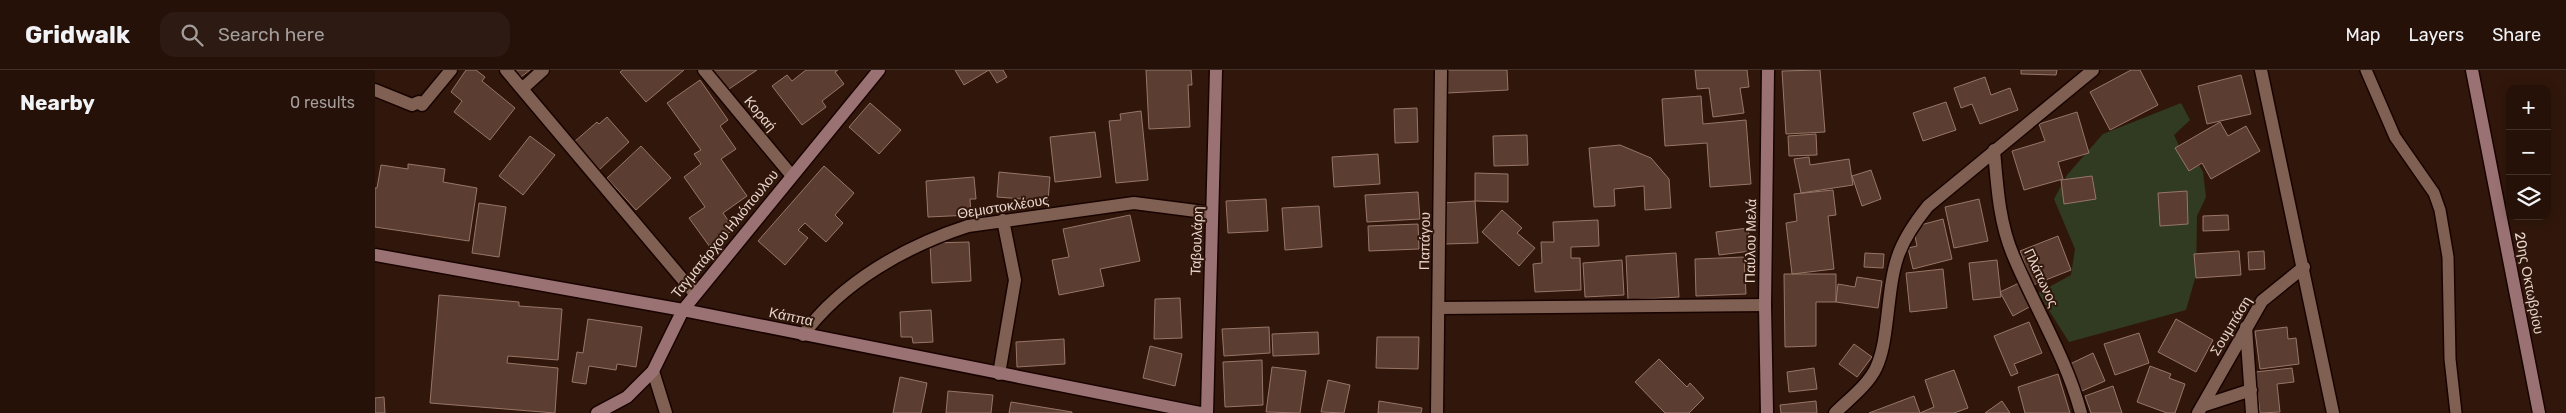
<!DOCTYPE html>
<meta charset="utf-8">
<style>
body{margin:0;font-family:Rubik,sans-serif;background:#2d1a12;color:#f1f3f6}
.controls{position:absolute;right:15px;top:15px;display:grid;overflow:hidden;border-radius:10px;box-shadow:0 2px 12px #0003}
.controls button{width:45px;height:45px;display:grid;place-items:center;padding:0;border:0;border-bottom:1px solid #423129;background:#251108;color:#f1f3f6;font:25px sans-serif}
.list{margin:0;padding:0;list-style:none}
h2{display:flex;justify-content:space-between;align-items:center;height:65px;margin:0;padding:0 20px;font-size:21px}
h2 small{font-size:16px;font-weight:400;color:#a39d9c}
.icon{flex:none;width:28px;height:28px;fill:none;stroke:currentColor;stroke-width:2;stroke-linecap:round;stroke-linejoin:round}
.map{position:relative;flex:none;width:2191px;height:343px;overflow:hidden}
header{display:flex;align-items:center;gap:30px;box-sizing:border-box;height:70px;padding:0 25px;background:#251108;border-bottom:1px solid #423129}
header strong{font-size:24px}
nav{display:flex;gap:28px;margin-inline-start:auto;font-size:18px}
.search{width:350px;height:45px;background:#2d1a12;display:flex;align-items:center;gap:12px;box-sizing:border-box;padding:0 18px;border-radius:15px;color:#a39d9c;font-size:19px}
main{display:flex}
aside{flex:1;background:#251108}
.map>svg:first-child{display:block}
.green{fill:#303b22}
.building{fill:#5b3e31;stroke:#977667}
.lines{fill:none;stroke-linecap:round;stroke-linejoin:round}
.lane-casing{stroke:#180300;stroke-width:14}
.street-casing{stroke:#180300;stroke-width:15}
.secondary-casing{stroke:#180300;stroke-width:15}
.lane{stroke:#7f6052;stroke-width:11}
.street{stroke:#7f6052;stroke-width:12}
.secondary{stroke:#9b7273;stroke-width:12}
.labels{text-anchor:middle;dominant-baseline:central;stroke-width:4;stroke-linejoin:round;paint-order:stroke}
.street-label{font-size:14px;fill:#e8d5cd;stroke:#31170b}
</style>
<header>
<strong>Gridwalk</strong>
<div class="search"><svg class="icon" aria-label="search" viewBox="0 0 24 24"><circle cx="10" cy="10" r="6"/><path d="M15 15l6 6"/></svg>Search here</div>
<nav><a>Map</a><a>Layers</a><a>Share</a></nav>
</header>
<main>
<aside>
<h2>Nearby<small>0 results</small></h2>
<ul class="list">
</ul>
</aside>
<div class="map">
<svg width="2191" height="343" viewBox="0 0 2191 343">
<rect width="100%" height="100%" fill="#31170b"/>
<path class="green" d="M 1806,33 L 1815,50 L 1799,65 L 1810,89 L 1820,88 L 1828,102 L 1831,127 L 1822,146 L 1821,205 L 1811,240 L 1694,272 L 1663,223 L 1696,205 L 1700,179 L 1679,129 L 1692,105 L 1728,64 Z"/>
<path class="building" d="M 91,0 L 101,0 L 110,7 L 107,11 L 140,38 L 115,70 L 79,42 L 87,31 L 76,22 Z
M 134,0 L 155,0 L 142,10 Z
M 248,0 L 309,0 L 271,32 L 245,2 Z
M 337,0 L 382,0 L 351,21 Z
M 431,0 L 463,0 L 460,2 L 469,14 L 447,31 L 451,37 L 427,55 L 397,16 L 412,5 L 417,11 Z
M 580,0 L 628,0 L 632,7 L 622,13 L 614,0 L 589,15 Z
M 771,0 L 816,0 L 817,15 L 813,15 L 815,57 L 774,59 Z
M 1071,0 L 1132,0 L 1133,20 L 1072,23 Z
M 1320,0 L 1372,0 L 1374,17 L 1365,18 L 1369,43 L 1338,47 L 1334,18 L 1322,19 Z
M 1445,0 L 1450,62 L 1411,64 L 1407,1 Z
M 1646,0 L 1682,0 L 1681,5 L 1646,4 Z
M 1756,0 L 1765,0 L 1783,35 L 1735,60 L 1715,22 Z
M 1866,5 L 1876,44 L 1832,54 L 1823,16 Z
M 1610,7 L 1616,25 L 1635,18 L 1643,40 L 1605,54 L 1597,34 L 1586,38 L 1579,18 Z
M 325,10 L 353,50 L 345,56 L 361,79 L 346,89 L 372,126 L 348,143 L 359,159 L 335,177 L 314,148 L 330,137 L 309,107 L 326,94 L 319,84 L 326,80 L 292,33 Z
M 1326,26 L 1328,54 L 1371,50 L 1376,114 L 1335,117 L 1332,73 L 1290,76 L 1287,29 Z
M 1571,32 L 1581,60 L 1548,71 L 1538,43 Z
M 495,33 L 526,60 L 504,84 L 474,57 Z
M 1042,38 L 1043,72 L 1020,73 L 1019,39 Z
M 766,41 L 773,110 L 741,113 L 734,51 L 746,50 L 745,44 Z
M 1702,42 L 1714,83 L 1683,92 L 1688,109 L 1649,120 L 1637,81 L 1670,71 L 1664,54 Z
M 232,47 L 254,72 L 224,100 L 199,72 L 222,52 L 224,54 Z
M 1845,52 L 1853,66 L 1871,56 L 1885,81 L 1836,109 L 1827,93 L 1814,101 L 1800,78 Z
M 720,62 L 726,107 L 680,112 L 675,67 Z
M 1441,64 L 1442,85 L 1414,86 L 1413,66 Z
M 1152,65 L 1153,95 L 1119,96 L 1118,66 Z
M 155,66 L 180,85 L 148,125 L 124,106 Z
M 1245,75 L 1276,88 L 1294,109 L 1296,138 L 1270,140 L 1269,116 L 1239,119 L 1240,136 L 1219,137 L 1214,78 Z
M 266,76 L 296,108 L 261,140 L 232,108 Z
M 1003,84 L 1005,114 L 959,117 L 957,87 Z
M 1434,87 L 1435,95 L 1474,89 L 1478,115 L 1426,123 L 1419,89 Z
M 33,94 L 70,99 L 68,112 L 102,118 L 94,171 L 0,157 L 0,118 L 2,118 L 6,95 L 33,99 Z
M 449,96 L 479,123 L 460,145 L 468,153 L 451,172 L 430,153 L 423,160 L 433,168 L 410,195 L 383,171 Z
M 1496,100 L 1506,129 L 1487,136 L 1477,106 Z
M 624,102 L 675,107 L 673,131 L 622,127 Z
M 1100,103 L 1133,104 L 1133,132 L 1100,131 Z
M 1717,106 L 1721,129 L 1689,134 L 1686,110 Z
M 599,107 L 601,129 L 595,129 L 596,145 L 553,147 L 551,111 Z
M 1458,120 L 1461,145 L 1453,146 L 1459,199 L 1417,204 L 1411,153 L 1422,151 L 1419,124 Z
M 1812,121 L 1813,154 L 1785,156 L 1783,123 Z
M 1043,122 L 1045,149 L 992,152 L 990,125 Z
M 891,129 L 893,161 L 853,163 L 851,131 Z
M 1604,129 L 1613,171 L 1579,178 L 1570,137 Z
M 1100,131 L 1103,173 L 1070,174 L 1068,133 Z
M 104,133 L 131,137 L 124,187 L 97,183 Z
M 944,136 L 947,177 L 910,180 L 907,138 Z
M 1127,140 L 1147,158 L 1142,163 L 1160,178 L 1144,196 L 1107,162 Z
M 755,145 L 765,191 L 725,199 L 729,216 L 684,225 L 677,190 L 694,187 L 688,159 Z
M 1853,145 L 1854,160 L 1828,161 L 1828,146 Z
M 1568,149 L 1577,189 L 1538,199 L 1533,178 L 1542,176 L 1538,157 Z
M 1223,150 L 1224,176 L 1196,177 L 1196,188 L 1205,188 L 1206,220 L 1160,222 L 1158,194 L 1167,193 L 1166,172 L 1179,172 L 1178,152 Z
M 1043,154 L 1044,179 L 994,181 L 993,156 Z
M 1373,158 L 1376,181 L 1344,185 L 1341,162 Z
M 1683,166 L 1696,200 L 1658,215 L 1645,181 Z
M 594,172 L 596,211 L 557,213 L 555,173 Z
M 1864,181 L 1866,205 L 1821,208 L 1819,184 Z
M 1889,181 L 1890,199 L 1874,200 L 1873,182 Z
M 1301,183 L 1304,227 L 1253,230 L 1251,186 Z
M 1490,183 L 1509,184 L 1508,198 L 1489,197 Z
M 1369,187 L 1371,224 L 1321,226 L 1320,189 Z
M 1247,190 L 1249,225 L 1210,227 L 1208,193 Z
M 1622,190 L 1626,227 L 1598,230 L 1594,193 Z
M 1568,199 L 1572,238 L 1535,242 L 1531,203 Z
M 1409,204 L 1461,204 L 1461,232 L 1441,232 L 1441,276 L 1410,277 Z
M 1482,207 L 1507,211 L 1503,238 L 1461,232 L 1463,214 L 1480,217 Z
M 1644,213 L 1656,236 L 1638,246 L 1625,222 Z
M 64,225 L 144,232 L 144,236 L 187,239 L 183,290 L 133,286 L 132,293 L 183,298 L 180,343 L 55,333 Z
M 805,228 L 807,268 L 779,269 L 780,229 Z
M 556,240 L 558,272 L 538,273 L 537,267 L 526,267 L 525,242 Z
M 213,249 L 267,257 L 261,297 L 242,294 L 241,300 L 214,296 L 211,314 L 197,312 L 202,282 L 208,283 Z
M 1801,249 L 1838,270 L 1821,302 L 1783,282 Z
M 1654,252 L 1667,283 L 1639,294 L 1643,303 L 1636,306 L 1619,266 Z
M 894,257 L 895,283 L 849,286 L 847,259 Z
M 1912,257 L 1913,269 L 1921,268 L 1924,294 L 1885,299 L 1880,261 Z
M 943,262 L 944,284 L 898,286 L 897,264 Z
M 1764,263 L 1774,293 L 1740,305 L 1729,274 Z
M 1002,267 L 1044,267 L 1043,299 L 1001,298 Z
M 689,269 L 690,294 L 642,297 L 641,272 Z
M 1479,274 L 1497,287 L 1482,307 L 1464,294 Z
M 775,276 L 807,284 L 800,316 L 768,308 Z
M 1718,283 L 1730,311 L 1707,321 L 1695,294 Z
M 1284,289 L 1312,317 L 1315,313 L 1329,328 L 1314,343 L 1290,343 L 1260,312 Z
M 887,290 L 888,335 L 850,337 L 848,292 Z
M 1775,296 L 1796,304 L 1794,308 L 1810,314 L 1800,343 L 1792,343 L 1762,332 Z
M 897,297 L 931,301 L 925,343 L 891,342 Z
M 1439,298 L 1442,319 L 1414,322 L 1412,302 Z
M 1917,298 L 1919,312 L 1902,314 L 1905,342 L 1885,343 L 1880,302 Z
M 1579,300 L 1593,338 L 1579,343 L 1494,343 L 1539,326 L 1545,343 L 1559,337 L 1550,310 Z
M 1683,304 L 1695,343 L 1650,343 L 1643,317 Z
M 525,307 L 552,313 L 546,343 L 518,343 Z
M 953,310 L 975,315 L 969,343 L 946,342 Z
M 1738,316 L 1747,343 L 1716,343 L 1710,326 Z
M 573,321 L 618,325 L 616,343 L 571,343 Z
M 9,327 L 10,343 L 0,343 L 0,328 Z
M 1004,331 L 1047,338 L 1046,343 L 1003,343 Z
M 1441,331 L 1442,343 L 1406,343 L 1405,335 Z
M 1627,331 L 1635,343 L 1610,343 Z
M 636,332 L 697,342 L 697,343 L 634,343 Z"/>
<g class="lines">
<g class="lane-casing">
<path id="lane" d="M 1991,0 L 2020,67 L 2059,123 L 2065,140 L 2073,187 L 2075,289 L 2081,343"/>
</g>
<g class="street-casing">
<path id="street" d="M 131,0 L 320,224
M 329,0 L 417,106
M 1886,0 L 1958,343
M 147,19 L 168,0
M 0,20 L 37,35 L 44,32 L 47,35 L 76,0
M 1619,80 C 1622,115 1624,152 1638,185 C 1660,238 1691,287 1706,343
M 1064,238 L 1390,235
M 1871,257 L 1877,343
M 428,265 C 467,212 531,176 593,156 L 759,133 L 837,143
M 278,301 L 291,343
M 624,304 L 640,210 L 628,150
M 1827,336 L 1876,320
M 1062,343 L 1066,0
M 1460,343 C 1473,330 1493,315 1501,298 C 1508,283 1510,265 1512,249 C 1518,197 1519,178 1553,136 L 1718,0
M 1823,343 L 1887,231 L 1929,197"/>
</g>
<g class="secondary-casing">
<path id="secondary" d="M 2097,0 L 2164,343
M 0,185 L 308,240 L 825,343
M 222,343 L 252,327 L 278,301 L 308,240 L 504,0
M 832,343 L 841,0
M 1392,343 L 1390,235 L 1393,0"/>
</g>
<use href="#lane" class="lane"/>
<use href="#street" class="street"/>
<use href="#secondary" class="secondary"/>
</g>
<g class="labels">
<g class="street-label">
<text transform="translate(385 44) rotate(50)">Κοραή</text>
<text transform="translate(628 137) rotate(-9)">Θεμιστοκλέους</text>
<text transform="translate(350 164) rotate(-51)">Ταγματάρχου Ηλιόπουλου</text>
<text transform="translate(822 171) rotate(-88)">Ταβουλάρη</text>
<text transform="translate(1050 171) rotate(-89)">Παπάγου</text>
<text transform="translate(1376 171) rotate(-89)">Παύλου Μελά</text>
<text transform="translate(1666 208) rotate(65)">Πλάτωνος</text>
<text transform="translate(2154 213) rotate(79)">20ης Οκτωβρίου</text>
<text transform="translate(416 247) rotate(12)">Κάππα</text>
<text transform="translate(1856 256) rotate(-59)">Σουμπάση</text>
</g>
</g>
</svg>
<div class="controls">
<button>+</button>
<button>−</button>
<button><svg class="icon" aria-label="layers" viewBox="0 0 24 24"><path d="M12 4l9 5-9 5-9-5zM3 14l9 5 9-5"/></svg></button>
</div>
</div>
</main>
